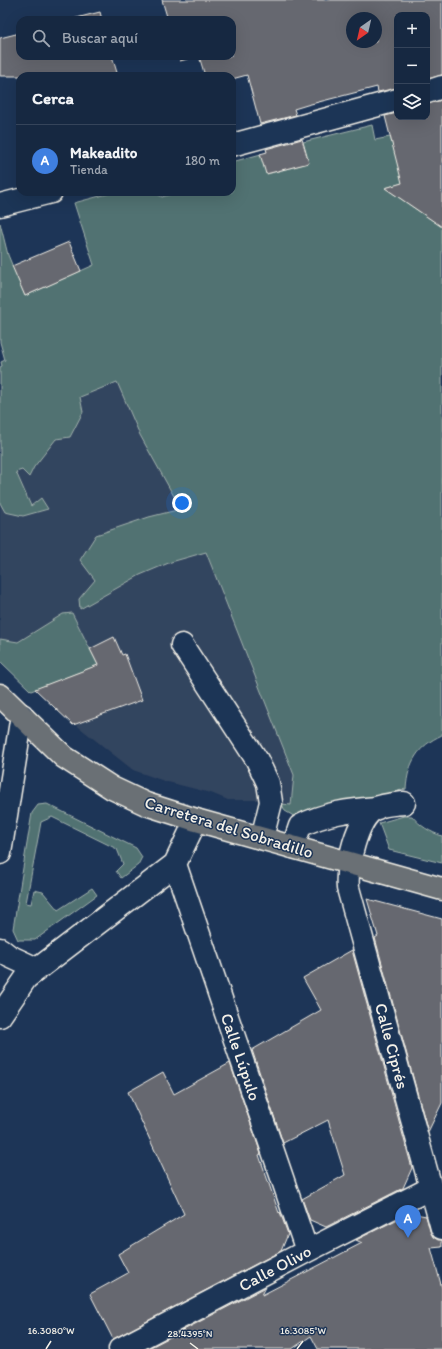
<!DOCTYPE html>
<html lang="es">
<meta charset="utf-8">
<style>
body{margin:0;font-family:Itim,sans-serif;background:#1f3048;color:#f1f3f6}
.controls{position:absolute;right:12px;top:12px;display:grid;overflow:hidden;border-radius:8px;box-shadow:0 4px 16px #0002}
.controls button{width:36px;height:36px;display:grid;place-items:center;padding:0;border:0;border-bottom:1px solid #35445a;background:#162841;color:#f1f3f6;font:20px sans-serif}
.compass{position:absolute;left:346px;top:12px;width:36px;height:36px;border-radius:50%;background:#162841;box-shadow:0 4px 16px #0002;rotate:214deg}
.you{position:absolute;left:182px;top:503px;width:14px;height:14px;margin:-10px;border:3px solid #fff;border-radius:50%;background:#1a73e8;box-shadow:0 0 0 6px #1a73e833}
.badge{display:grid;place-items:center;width:26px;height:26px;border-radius:50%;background:#8c9099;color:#fff;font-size:13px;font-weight:700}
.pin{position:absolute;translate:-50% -33px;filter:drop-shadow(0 1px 2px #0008)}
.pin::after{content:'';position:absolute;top:21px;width:14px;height:12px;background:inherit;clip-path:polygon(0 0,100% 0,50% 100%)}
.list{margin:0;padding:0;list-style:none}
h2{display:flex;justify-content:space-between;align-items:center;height:52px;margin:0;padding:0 16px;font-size:17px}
h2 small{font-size:13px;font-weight:400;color:#9ea6b1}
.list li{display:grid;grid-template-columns:26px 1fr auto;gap:12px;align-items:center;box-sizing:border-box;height:72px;padding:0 16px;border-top:1px solid #35445a}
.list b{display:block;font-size:15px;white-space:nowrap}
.list p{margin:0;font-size:13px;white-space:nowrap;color:#9ea6b1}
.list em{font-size:13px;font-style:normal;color:#9ea6b1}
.icon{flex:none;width:22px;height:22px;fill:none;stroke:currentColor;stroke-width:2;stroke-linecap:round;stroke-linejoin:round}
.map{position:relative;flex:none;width:442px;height:1349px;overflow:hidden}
.search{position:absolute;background:#162841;box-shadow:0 4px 16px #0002;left:16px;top:16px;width:220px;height:44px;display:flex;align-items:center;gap:10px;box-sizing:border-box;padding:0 14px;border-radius:12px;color:#9ea6b1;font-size:15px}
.panel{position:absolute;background:#162841;box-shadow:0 4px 16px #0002;left:16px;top:72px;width:220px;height:124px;border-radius:12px}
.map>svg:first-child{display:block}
.built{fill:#33445e}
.green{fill:#517272;stroke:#a2b2ad}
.building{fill:#666770;stroke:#f4f1e8;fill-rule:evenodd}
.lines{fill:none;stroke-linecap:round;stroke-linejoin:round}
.minor-casing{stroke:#f4f1e8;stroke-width:25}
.major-casing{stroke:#f4f1e8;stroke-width:25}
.minor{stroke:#1d3557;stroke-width:22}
.major{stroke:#6a7074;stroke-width:22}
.ticks{fill:none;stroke:#f4f1e8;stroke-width:1.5}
.labels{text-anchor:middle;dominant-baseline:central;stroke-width:3;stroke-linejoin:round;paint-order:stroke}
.street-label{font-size:17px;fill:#f4f1e8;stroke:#1d3557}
.ticks-label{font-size:10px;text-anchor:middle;fill:#f4f1e8;stroke:#1d3557;stroke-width:3;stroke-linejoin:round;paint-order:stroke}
</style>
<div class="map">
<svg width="442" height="1349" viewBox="0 0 442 1349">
<rect width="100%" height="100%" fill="#1d3557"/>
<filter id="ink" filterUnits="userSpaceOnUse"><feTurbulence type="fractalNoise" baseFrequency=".025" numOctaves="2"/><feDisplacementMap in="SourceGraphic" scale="8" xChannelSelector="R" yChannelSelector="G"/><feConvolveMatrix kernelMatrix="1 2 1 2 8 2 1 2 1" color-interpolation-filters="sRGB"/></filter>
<g filter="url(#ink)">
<path class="built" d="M 127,362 L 206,552 L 294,775 L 291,806 L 261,800 L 228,800 L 211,793 L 164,781 L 133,770 L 75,724 L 142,700 L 125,654 L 98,665 L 72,613 L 0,658 L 0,462 L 60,404 Z"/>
<path class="green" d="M 372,125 L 375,140 L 390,137 L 395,153 L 428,176 L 385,188 L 442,227 L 442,735 C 418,746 408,762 406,789 L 324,808 L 299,821 L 292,815 L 285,811 L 282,804 L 291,805 L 294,775 L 206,552 L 171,562 L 140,575 L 80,609 L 79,599 L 95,580 L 80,560 L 96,535 L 149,517 L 181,509 L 140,435 L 117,382 L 80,397 L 83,412 L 70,437 L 56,439 L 34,467 L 29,477 L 22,470 L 16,472 L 31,506 L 41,498 L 48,509 L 23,516 L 5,512 L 0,503 L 0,367 L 2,366 L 1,362 L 5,360 L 0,342 L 0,223 L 8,255 L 25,296 L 94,265 L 74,203 L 115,192 L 154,192 L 162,197 L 178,192 L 232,192 L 232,162 L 261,154 L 267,174 L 308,163 L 303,142 Z
M 72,613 L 98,665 L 31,691 L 0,661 L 0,639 L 18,642 L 63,614 Z
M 47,804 L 136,848 L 142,857 L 138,865 L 121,878 L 116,871 L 123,864 L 117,849 L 52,817 L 41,822 L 26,903 L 31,904 L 34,890 L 43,892 L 58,910 L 92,888 L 97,895 L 35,940 L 18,940 L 13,929 L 32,813 L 38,805 Z
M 404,816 L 412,816 C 420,826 430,832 442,836 L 442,863 L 389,850 L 379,823 Z"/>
<path class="building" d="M 162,0 L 442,0 L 442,75 L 427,79 L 427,15 L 397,15 L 397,88 L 378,92 L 377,87 L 307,105 L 294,109 L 296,115 L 260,124 L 247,75 L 232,79 L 232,76 L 205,76 L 199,56 L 232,56 L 232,20 L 168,20 ZM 352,18 L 376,18 L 376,42 L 352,42 Z
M 100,12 L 102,20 L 69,20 L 88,15 Z
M 20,33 L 20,56 L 112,56 L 118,76 L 0,76 L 0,38 Z
M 178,56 L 199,56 L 180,61 Z
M 442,100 L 442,227 L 385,188 L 402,183 L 385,116 L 397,113 L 397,117 L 427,117 L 427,104 Z
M 302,139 L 309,163 L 266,174 L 260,154 L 267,152 L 266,149 Z
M 69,242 L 81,271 L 25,296 L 12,266 Z
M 114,637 L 122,655 L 125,654 L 142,700 L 73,725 L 35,689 L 98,665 L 90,649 Z
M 367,899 L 442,919 L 442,1103 L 428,1132 L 375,938 L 378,936 Z
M 352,950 L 412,1168 L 403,1188 L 326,1227 L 310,1220 L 302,1199 L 345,1175 L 328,1120 L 283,1143 L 252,1050 L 321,1010 L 303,978 Z
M 230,1063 L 261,1154 L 259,1155 L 279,1213 L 280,1212 L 288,1234 L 281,1251 L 113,1339 L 90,1294 L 128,1273 L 118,1254 L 184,1214 L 128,1092 L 163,1072 L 174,1094 Z
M 410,1213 L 426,1216 L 430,1231 L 433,1237 L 438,1240 L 442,1240 L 442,1247 L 431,1248 L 442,1288 L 442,1349 L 318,1349 L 311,1336 L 292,1349 L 147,1349 L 266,1287 L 262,1295 L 362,1243 L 356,1240 Z"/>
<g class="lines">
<g class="minor-casing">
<path id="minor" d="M 427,92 L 442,87
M 232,145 L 397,100
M 0,205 L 51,192
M 182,645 L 257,760 L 268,783 L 271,802 L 262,838
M 404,803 C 396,804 384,804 376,808 C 356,818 346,868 348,888 L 442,1228
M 293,847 L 300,826 C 325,813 350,810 377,808
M 0,853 L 22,715
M 175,864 L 307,1251
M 0,949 L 9,956 L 37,969
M 0,1016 L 26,978 L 175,864 L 196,820
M 120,1349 L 307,1251 L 431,1188"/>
</g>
<g class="major-casing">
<path id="major" d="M 0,695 L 64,757 L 112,788 L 146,804 L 196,820 L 442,889"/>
</g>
<use href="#minor" class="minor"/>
<use href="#major" class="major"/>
</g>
</g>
<path class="ticks" d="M 190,1343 L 198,1349M 46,1349 L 51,1341M 297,1349 L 303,1341"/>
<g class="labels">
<g class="street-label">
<text transform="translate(229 827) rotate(17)">Carretera del Sobradillo</text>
<text transform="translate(392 1046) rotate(75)">Calle Ciprés</text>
<text transform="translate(241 1057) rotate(71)">Calle Lúpulo</text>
<text transform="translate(275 1268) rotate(-28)">Calle Olivo</text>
</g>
</g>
<g class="ticks-label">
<text x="51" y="1334">16.3080°W</text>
<text x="303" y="1334">16.3085°W</text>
<text x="190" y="1337">28.4395°N</text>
</g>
</svg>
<div class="controls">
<button>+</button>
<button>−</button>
<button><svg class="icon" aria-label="layers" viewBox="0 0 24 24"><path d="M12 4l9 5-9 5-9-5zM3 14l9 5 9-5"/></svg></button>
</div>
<svg class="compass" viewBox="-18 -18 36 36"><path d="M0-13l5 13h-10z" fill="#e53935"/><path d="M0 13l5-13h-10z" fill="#9ea6b1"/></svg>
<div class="you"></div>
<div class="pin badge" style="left:408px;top:1238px;background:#3f7fe0">A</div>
<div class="search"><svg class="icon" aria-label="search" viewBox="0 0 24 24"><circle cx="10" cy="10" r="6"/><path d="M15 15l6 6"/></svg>Buscar aquí</div>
<section class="panel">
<h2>Cerca<small></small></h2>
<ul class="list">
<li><span class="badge" style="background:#3f7fe0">A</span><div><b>Makeadito</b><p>Tienda</p></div><em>180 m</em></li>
</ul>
</section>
</div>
